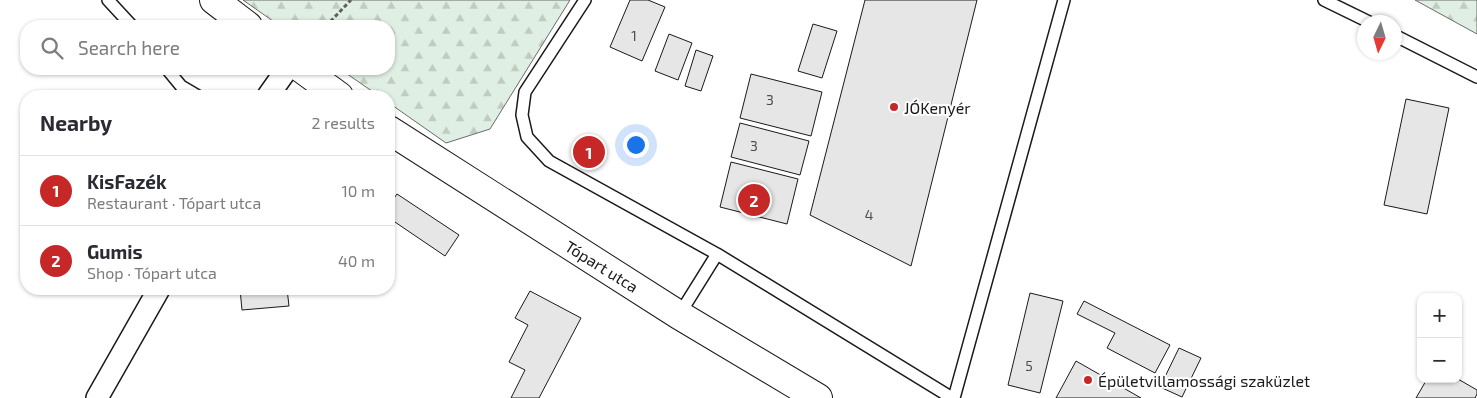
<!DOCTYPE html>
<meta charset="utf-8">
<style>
body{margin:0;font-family:"Exo 2",sans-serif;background:#f2f2f3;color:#2b2b33}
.controls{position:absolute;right:15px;bottom:15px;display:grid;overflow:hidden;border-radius:10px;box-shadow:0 1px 4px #0004}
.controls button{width:45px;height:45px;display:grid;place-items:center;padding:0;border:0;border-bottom:1px solid #e1e1e2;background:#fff;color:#2b2b33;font:25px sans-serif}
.compass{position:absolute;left:1357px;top:15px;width:45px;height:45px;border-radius:50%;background:#fff;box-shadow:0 1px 4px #0004;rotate:185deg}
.you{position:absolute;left:635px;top:144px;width:18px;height:18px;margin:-12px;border:4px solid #fff;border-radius:50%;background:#1a73e8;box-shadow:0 0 0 8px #1a73e833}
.badge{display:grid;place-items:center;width:32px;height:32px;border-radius:50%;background:#c62828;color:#fff;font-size:16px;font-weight:700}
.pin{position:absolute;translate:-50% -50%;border:2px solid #fff;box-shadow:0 1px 5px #0006}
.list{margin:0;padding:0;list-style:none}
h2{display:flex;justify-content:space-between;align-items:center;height:65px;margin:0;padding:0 20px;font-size:21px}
h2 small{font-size:16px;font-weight:400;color:#7c7c81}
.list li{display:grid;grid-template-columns:32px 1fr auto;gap:15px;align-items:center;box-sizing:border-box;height:70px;padding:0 20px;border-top:1px solid #e1e1e2}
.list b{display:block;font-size:19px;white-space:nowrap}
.list p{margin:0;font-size:16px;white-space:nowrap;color:#7c7c81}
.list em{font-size:16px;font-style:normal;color:#7c7c81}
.icon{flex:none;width:28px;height:28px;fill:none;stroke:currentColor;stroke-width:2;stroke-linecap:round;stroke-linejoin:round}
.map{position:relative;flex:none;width:1477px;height:398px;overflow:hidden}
.search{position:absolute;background:#fff;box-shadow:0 1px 4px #0004;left:20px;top:20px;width:375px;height:55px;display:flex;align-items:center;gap:12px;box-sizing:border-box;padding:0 18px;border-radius:20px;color:#7c7c81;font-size:19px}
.panel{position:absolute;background:#fff;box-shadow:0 1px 4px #0004;left:20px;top:90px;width:375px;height:205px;border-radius:20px}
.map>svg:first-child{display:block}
.forest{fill:url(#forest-firs);stroke:#6a6a6a}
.building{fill:#e6e6e6;stroke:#1a1a1a}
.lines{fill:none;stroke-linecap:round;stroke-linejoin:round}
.lane-casing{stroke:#1a1a1a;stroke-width:14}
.street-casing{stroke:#1a1a1a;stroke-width:24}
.secondary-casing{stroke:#1a1a1a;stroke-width:30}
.path{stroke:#5f5f5f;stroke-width:3;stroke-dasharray:4 2.5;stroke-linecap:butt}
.lane{stroke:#fff;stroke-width:11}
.street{stroke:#fff;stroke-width:21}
.secondary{stroke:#fff;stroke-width:28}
.poi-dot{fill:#c62828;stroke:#fff;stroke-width:2}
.labels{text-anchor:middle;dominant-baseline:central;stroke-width:4;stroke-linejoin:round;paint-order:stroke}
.number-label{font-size:14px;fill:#4d4d4d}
.poi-label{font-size:16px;fill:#1a1a1a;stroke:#fff;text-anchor:start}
.street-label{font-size:16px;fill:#1a1a1a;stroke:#fff}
</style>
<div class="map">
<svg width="1477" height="398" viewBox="0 0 1477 398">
<defs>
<pattern id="forest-firs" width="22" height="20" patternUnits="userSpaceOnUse" patternTransform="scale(1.25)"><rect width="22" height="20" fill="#e0efe3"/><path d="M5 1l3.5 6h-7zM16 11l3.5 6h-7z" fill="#c0ccc2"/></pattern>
</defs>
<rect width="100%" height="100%" fill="#fff"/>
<path class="forest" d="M 243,0 L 570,0 L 490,129 L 446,143 L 389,103 L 389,96 L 379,96 L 340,69 L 389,69 L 389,26 L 280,26 Z
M 1415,0 L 1477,0 L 1477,34 Z"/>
<path class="building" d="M 630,0 L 648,0 L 665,7 L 642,61 L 610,47 Z
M 865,0 L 977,0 L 911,266 L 810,215 Z
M 813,24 L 837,31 L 822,78 L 798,71 Z
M 669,34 L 692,43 L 678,80 L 655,71 Z
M 696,50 L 713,56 L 701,91 L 685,86 Z
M 751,74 L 822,92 L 811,136 L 740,118 Z
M 1406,99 L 1449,108 L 1427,214 L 1384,205 Z
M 740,123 L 809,141 L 800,175 L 731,157 Z
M 731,162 L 798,179 L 787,224 L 720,207 Z
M 397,194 L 459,235 L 445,256 L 389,218 L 389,205 Z
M 240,289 L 287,289 L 289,306 L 242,310 Z
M 530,291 L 581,318 L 539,398 L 511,398 L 525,370 L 509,362 L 528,325 L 515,318 Z
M 1030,293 L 1063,301 L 1040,393 L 1008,385 Z
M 1084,301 L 1170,345 L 1155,373 L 1107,348 L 1115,333 L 1077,314 Z
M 1179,348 L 1201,358 L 1182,397 L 1160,387 Z
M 1076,361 L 1141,398 L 1056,398 Z
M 1427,379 L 1458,379 L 1477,390 L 1477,394 L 1475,398 L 1416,398 Z"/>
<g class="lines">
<g class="lane-casing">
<path id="lane" d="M 108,0 L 132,26
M 585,0 L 525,92 L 522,115 L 527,137 L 549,161 L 717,254 L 952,398
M 1324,0 L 1369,22
M 1394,35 L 1477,77
M 167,69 L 181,86 L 198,96
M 679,315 L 717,254
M 954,398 L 1064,0"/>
</g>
<g class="street-casing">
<path id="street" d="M 268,96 L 287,69
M 97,398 L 159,289"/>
</g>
<g class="secondary-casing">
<path id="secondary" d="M 214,0 L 248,26
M 302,69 L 339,96
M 389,130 L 679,315 L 818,398"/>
</g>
<path class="path" d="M 326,26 L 351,0"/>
<use href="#lane" class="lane"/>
<use href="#street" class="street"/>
<use href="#secondary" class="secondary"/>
</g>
<g class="poi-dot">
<circle cx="894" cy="107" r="5"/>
<circle cx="1088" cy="380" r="5"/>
</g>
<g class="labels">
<g class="number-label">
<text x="634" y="35">1</text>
<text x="770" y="99">3</text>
<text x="754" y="145">3</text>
<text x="869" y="214">4</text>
<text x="1029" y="365">5</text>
</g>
<g class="poi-label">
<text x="904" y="107">JÓKenyér</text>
<text x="1098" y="380">Épületvillamossági szaküzlet</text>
</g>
<g class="street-label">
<text transform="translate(602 266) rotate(32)">Tópart utca</text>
</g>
</g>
</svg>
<div class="controls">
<button>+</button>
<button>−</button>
</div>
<svg class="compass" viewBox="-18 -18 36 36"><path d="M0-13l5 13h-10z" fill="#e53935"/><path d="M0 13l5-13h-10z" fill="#7c7c81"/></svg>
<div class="you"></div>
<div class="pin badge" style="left:589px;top:152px">1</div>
<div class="pin badge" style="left:754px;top:200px">2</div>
<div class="search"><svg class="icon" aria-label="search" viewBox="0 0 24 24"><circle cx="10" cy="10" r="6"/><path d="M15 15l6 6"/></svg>Search here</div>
<section class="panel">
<h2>Nearby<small>2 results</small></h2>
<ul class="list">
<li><span class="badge">1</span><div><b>KisFazék</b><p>Restaurant · Tópart utca</p></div><em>10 m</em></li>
<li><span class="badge">2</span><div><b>Gumis</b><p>Shop · Tópart utca</p></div><em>40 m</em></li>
</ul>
</section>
</div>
